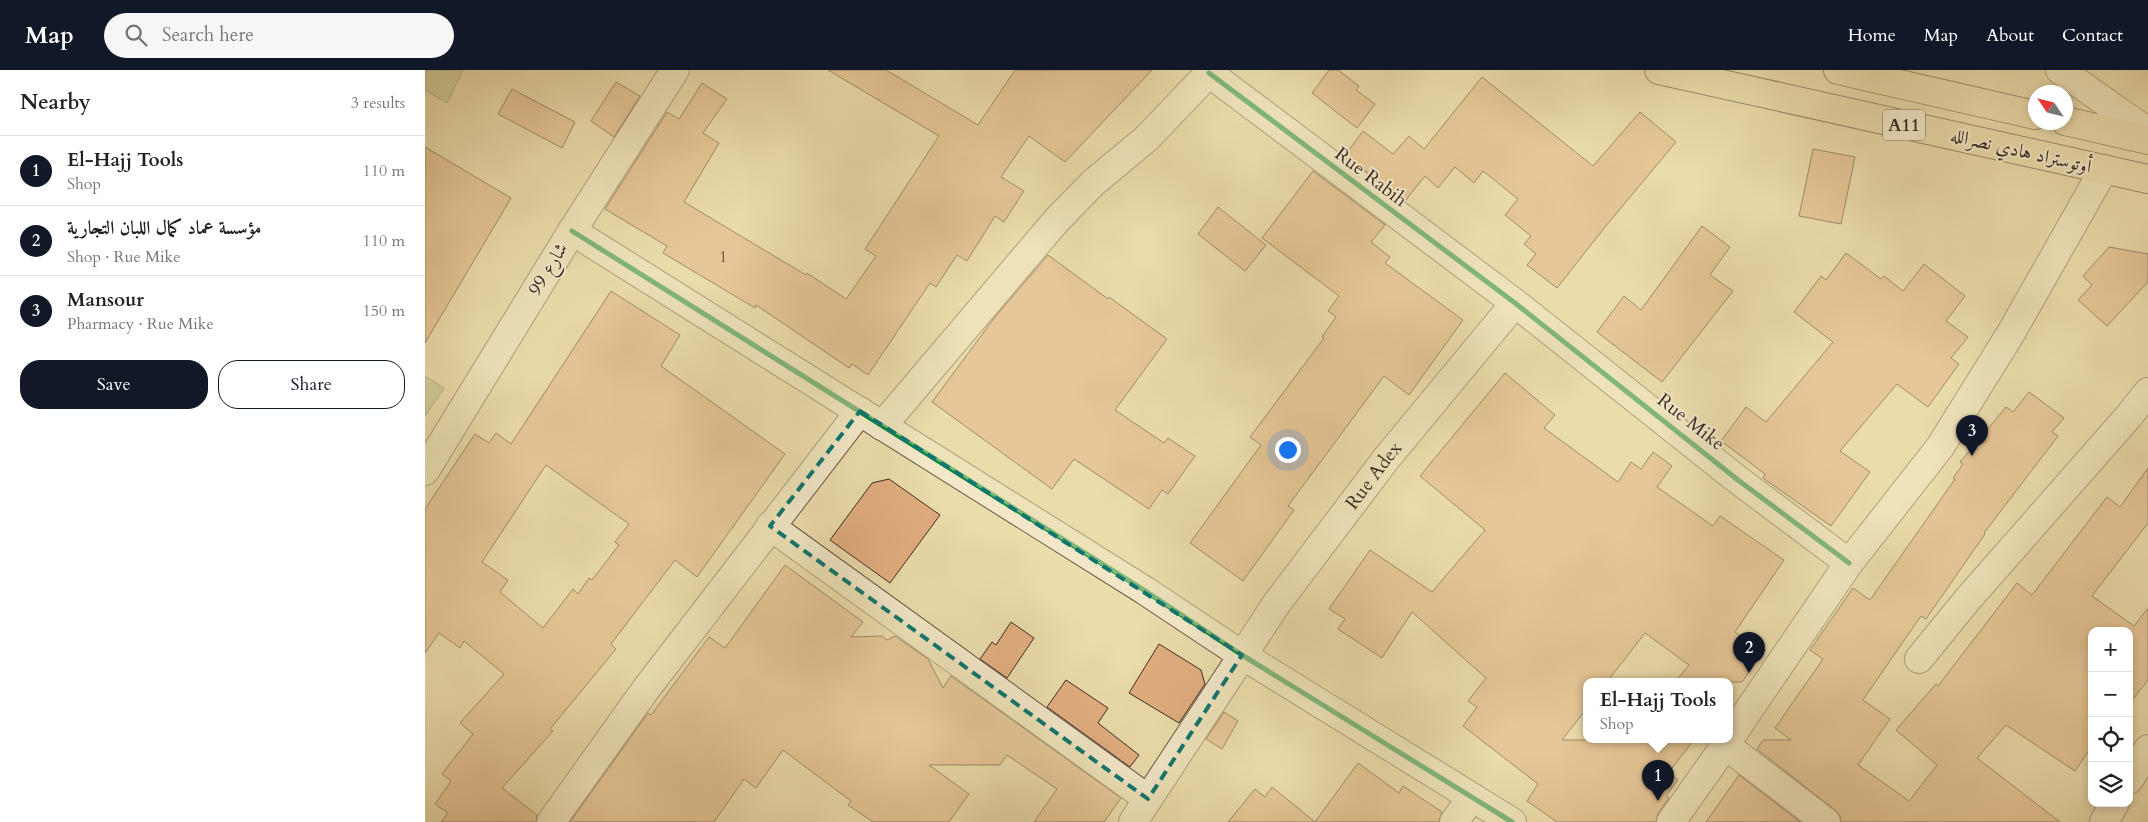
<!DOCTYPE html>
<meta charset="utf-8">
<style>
body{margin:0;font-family:Cardo,Amiri,serif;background:#f6f6f6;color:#222}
.controls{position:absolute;right:15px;bottom:15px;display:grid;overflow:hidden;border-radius:10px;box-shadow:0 2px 8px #0003}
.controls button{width:45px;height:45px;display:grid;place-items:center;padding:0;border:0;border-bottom:1px solid #e0e0e0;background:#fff;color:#222;font:25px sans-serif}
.compass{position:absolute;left:1603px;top:15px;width:45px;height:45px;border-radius:50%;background:#fff;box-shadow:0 2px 8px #0003;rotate:305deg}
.you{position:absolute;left:862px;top:379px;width:18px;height:18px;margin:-12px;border:4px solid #fff;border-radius:50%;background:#1a73e8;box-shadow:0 0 0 8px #1a73e833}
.badge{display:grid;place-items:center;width:32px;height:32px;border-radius:50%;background:#111827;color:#fff;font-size:16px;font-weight:700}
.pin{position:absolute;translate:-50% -41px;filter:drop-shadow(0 1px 2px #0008)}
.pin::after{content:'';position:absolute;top:26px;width:18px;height:15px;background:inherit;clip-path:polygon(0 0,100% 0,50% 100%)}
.popup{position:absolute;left:1158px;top:608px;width:150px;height:65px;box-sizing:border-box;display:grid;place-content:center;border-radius:10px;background:#fff;filter:drop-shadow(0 1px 4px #0005);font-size:16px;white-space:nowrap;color:#767676}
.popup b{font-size:19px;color:#222}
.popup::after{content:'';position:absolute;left:50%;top:100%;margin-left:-10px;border:10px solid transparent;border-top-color:#fff}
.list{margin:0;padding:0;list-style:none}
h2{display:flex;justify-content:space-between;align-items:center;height:65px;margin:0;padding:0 20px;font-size:21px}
h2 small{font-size:16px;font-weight:400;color:#767676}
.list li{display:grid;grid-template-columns:32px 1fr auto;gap:15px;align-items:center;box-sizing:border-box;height:70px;padding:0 20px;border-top:1px solid #e0e0e0}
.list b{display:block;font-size:19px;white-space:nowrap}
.list p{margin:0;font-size:16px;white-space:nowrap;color:#767676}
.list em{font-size:16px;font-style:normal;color:#767676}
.actions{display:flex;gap:10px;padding:15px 20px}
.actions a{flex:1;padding:11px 0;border:1px solid #111827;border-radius:20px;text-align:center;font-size:18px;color:#111827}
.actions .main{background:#111827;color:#fff}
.icon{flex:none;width:28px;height:28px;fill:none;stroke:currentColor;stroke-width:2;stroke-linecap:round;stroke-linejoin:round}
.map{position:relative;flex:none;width:1723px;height:752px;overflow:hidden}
header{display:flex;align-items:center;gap:30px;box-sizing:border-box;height:70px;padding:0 25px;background:#111827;color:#fff}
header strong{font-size:24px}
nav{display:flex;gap:28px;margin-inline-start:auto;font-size:18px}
.search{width:350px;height:45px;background:#f6f6f6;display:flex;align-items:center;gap:12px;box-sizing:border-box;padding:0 18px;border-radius:28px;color:#767676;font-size:19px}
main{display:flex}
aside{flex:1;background:#fff}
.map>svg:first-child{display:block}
.green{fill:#b5c18b;stroke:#787658}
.building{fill:#e2ae7f;stroke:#3c2b25;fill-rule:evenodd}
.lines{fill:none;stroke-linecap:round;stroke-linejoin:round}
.minor-casing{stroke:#685747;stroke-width:30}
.tertiary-casing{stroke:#685747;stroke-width:30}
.trunk-casing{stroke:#3c2b25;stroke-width:30}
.minor{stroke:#f2e8c9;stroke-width:28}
.tertiary{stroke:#f2e8c9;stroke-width:28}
.trunk{stroke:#ebdcac;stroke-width:28}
.cycleway-casing{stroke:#f2e8c9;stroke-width:8}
.cycleway{stroke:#00873e;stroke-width:5}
.marked{fill:none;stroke:#0f766e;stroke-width:4;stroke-dasharray:10 6;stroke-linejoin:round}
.labels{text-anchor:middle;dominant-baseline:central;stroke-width:4;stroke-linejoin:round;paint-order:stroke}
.number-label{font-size:16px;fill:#664c3c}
.shield{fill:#f2e8c9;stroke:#736456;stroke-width:1}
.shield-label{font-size:18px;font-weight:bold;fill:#3c2b25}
.street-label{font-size:19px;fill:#3c2b25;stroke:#f2e8c9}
</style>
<header>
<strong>Map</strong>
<div class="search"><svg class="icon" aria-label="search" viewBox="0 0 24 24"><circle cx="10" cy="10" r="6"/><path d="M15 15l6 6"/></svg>Search here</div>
<nav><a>Home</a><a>Map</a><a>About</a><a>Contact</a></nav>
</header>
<main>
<aside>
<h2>Nearby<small>3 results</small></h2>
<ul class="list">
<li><span class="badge">1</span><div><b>El-Hajj Tools</b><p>Shop</p></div><em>110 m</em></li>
<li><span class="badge">2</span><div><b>مؤسسة عماد كمال اللبان التجارية</b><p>Shop · Rue Mike</p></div><em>110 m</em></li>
<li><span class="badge">3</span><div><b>Mansour</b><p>Pharmacy · Rue Mike</p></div><em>150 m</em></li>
</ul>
<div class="actions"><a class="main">Save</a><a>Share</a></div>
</aside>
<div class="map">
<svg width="1723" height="752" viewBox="0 0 1723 752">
<rect width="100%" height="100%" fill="#ebdcac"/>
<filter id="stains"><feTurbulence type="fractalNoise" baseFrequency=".004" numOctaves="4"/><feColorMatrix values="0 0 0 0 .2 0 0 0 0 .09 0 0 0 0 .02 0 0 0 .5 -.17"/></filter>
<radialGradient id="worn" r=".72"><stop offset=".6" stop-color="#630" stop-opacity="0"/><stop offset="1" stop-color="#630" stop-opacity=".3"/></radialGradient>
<path class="green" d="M 0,0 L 38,0 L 22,33 L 0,20 Z
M 0,306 L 19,318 L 0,346 Z"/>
<path class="building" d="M 403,0 L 461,0 L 553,55 L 590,0 L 727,0 L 640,92 L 604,66 L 576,107 L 599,121 L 579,152 L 570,146 L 542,191 L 532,185 L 511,217 L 505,213 L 443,305 L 427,294 L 424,298 L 331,235 L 330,238 L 238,183 L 242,176 L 180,139 L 242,42 L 254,49 L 277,13 L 302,29 L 278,63 L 294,73 L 259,132 L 381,205 L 382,203 L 421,229 L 451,186 L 440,179 L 514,66 Z
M 904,0 L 913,0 L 934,16 L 931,20 L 950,34 L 932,58 L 887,23 Z
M 1057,7 L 1168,96 L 1215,42 L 1251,72 L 1180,157 L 1132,218 L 1102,195 L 1111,184 L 1099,174 L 1106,166 L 1080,145 L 1093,129 L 1058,101 L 1049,113 L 1030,97 L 1013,118 L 1000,106 L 980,131 L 920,85 L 938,61 L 968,84 L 984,66 L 999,79 Z
M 191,12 L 215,26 L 189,67 L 166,51 Z
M 87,19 L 150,52 L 137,78 L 73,44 Z
M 0,77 L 86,128 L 0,273 Z
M 1388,79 L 1430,87 L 1416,154 L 1374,146 Z
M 888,101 L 960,155 L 946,172 L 965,187 L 960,193 L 1038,250 L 984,325 L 959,306 L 863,436 L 869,440 L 818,511 L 765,473 L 836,375 L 825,367 L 899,268 L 897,267 L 911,247 L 903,241 L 914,226 L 837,168 Z
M 793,137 L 841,175 L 820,201 L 773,164 Z
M 1277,156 L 1305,177 L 1285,205 L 1308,221 L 1237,312 L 1172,262 L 1199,226 L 1216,240 Z
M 1684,177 L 1723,184 L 1723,212 L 1682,256 L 1653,230 L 1667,215 L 1658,206 Z
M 1421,183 L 1456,209 L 1459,206 L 1478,221 L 1499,194 L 1540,226 L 1521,251 L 1543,267 L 1526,288 L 1534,294 L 1503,337 L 1472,314 L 1415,381 L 1445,402 L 1406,456 L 1338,408 L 1340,404 L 1296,371 L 1321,337 L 1341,352 L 1408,272 L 1369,242 L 1396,206 L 1401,210 Z
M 623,185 L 683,229 L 684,227 L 742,269 L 690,340 L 739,373 L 743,368 L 770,386 L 743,424 L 737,420 L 724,439 L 649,389 L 627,419 L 507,332 L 570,247 Z
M 186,221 L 255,265 L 236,296 L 360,384 L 272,507 L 250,490 L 186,574 L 191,579 L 125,659 L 128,661 L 77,718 L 112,745 L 111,752 L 16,752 L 23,743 L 10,734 L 26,711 L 17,704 L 48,664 L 35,653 L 79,604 L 39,571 L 35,578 L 14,563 L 0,583 L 0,439 L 50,364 L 64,373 L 71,363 L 86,374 ZM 121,395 L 204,454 L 190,472 L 194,475 L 167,510 L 164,508 L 153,524 L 148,519 L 118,558 L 75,522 L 83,510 L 57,492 Z
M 1080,303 L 1130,345 L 1119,358 L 1193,412 L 1206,392 L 1216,399 L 1228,382 L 1247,396 L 1232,417 L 1288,456 L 1295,446 L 1359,490 L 1310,562 L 1338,582 L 1317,612 L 1250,612 L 1264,595 L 1220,563 L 1182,612 L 1162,612 L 1162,638 L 1137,670 L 1269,670 L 1244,702 L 1253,710 L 1241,726 L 1244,728 L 1233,743 L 1231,752 L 1132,752 L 1102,731 L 1113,714 L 1038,656 L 1052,637 L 1043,631 L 1061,608 L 987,542 L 957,588 L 913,559 L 920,549 L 904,539 L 945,480 L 1007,522 L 1060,460 L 995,406 Z
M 1604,322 L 1639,348 L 1627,362 L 1633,366 L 1559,463 L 1560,464 L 1501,549 L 1496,546 L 1438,630 L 1465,649 L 1433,695 L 1484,731 L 1512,695 L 1471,660 L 1511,614 L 1513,616 L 1592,513 L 1607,525 L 1682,427 L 1695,437 L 1723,398 L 1723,453 L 1667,526 L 1709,556 L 1723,538 L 1723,610 L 1709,628 L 1704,624 L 1704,561 L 1667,561 L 1667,676 L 1650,701 L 1581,655 L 1552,688 L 1635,752 L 1416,752 L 1415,746 L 1410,740 L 1332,679 L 1338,670 L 1366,670 L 1350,658 L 1398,589 L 1385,580 L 1428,518 L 1445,530 L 1530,409 L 1528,408 L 1538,394 L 1535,392 L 1581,337 L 1588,342 Z
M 464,409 L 515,445 L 465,513 L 405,470 L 447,413 Z
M 360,495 L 438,552 L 426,567 L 457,566 L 462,570 L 470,566 L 503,589 L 518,618 L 526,606 L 696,728 L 679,752 L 609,752 L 632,719 L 582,685 L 575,695 L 504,695 L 544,724 L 524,752 L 448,752 L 423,735 L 426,731 L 358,680 L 331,718 L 319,709 L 289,752 L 145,752 L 223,643 L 226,645 L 284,567 L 300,578 Z
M 586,552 L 609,568 L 582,608 L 555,589 L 567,572 L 571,575 Z
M 734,574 L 776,600 L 780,614 L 754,653 L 704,623 Z
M 641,610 L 683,638 L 673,653 L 714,685 L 705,697 L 622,637 Z
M 799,642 L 813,651 L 797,679 L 781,669 Z
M 933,693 L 974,723 L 978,716 L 1017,742 L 1014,752 L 803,752 L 830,719 L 840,727 L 847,717 L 890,752 Z
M 1314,705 L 1375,752 L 1281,752 Z"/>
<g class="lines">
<g class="minor-casing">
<g id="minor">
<path d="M 1635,0 L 1723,62"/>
<path d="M 784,3 L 1090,233 L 1313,410 L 1424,493"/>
<path d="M 147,161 L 719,520 L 817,585 L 1087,752"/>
<path d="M 457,356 L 631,151 L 668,113 L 722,68 L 787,0"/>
<path d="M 345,456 L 723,729"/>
<path d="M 1494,589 L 1543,529 L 1703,347 L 1723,322"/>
<path d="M 1304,669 L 1424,493 L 1515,377 L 1586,263 L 1679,99"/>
<path d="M 1300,675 L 1401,752"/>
<path d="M 1704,710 L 1723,679"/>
<path d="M 126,752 L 221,619 L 435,341"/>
<path id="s1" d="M 708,752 L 852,533 L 961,389 L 1090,233"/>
<path d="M 1029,752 L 1047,727"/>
<path d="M 1246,752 L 1304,670"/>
<path d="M 1679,752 L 1690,733"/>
</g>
</g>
<g class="tertiary-casing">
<path id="tertiary" d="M 0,401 L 147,161 L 250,0"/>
</g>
<g class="trunk-casing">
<path id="trunk" d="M 1234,0 L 1723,109
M 1413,0 L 1610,45
M 1640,51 L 1723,70"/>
</g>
<use href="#minor" class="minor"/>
<use href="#tertiary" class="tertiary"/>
<use href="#trunk" class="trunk"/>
<g class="cycleway-casing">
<path id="cycleway" d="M 784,3 L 1090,233 L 1313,410 L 1424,493
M 147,161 L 719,520 L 817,585 L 1087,752"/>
</g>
<use href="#cycleway" class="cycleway"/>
</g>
<path d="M0 0H1723V752H0ZM 435,341 L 817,585 L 723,729 L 345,456 Z" fill="#ebdcac" fill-opacity=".55" fill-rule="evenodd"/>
<path class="marked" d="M 435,341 L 817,585 L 723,729 L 345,456 Z"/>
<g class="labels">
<g class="number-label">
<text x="298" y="187">1</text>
</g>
<rect class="shield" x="1458" y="39.5" width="42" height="31" rx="4"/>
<g class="shield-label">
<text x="1479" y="55">A11</text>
</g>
<g class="street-label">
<text transform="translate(1596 81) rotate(13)">أوتوستراد هادي نصرالله</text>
<text transform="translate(946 107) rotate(37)">Rue Rabih</text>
<text transform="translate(123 199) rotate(-59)">شارع 99</text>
<text transform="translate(1266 352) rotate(38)">Rue Mike</text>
<text stroke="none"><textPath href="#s1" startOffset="422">Rue Adex</textPath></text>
</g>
</g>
<rect width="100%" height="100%" filter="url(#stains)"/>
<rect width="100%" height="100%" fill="url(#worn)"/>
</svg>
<div class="controls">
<button>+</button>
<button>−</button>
<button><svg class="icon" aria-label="locate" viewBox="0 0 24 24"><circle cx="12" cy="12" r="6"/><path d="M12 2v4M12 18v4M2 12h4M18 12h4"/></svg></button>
<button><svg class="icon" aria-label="layers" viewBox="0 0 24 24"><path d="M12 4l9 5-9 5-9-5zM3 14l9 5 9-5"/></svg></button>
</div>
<svg class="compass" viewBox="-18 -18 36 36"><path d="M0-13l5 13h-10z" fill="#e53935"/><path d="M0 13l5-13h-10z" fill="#767676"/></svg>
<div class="you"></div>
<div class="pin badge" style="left:1233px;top:731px">1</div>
<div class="popup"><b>El-Hajj Tools</b>Shop</div>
<div class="pin badge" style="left:1324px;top:603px">2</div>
<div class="pin badge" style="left:1547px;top:386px">3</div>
</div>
</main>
